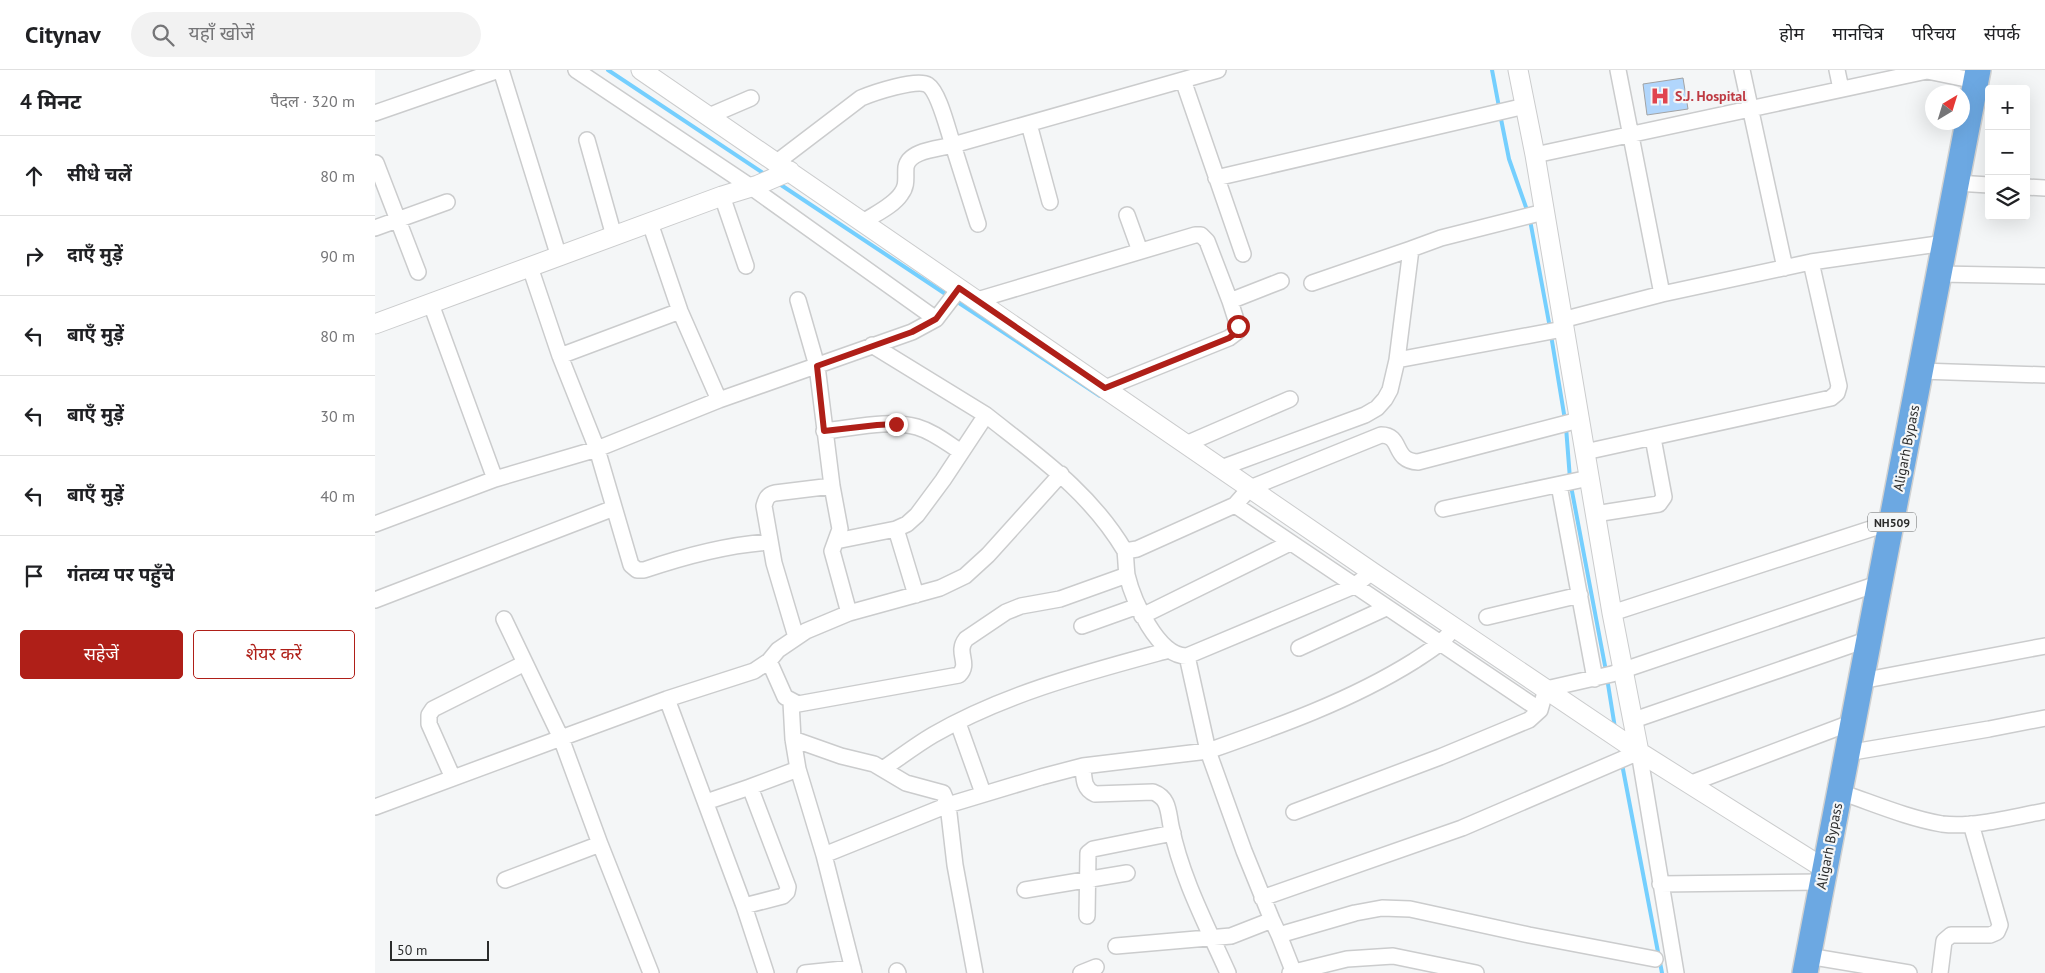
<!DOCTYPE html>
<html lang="hi">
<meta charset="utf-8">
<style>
body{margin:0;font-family:"PT Sans","Noto Sans Devanagari",sans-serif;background:#f2f2f2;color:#202124}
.controls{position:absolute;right:15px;top:15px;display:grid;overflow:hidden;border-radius:5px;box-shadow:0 5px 20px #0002}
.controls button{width:45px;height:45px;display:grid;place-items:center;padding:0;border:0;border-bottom:1px solid #e0e0e0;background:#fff;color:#202124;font:25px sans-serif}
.compass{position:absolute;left:1550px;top:15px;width:45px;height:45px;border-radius:50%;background:#fff;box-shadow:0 5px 20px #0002;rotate:38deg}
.scale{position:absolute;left:15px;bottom:12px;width:99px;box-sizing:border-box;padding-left:5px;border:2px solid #2b2c2c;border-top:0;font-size:14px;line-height:18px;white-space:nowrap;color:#2b2c2c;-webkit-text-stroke:4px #f4f6f7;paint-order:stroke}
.stop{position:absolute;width:15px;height:15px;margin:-11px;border:4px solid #af1f18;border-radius:50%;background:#fff}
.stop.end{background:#af1f18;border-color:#fff;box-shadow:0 1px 5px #0008}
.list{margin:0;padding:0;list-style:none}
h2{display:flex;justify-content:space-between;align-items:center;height:65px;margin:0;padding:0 20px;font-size:21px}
h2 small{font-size:16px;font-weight:400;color:#757577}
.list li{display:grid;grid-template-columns:32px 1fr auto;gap:15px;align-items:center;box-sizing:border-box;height:80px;padding:0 20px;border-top:1px solid #e0e0e0}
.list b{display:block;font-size:19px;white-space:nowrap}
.list em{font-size:16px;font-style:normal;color:#757577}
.actions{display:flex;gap:10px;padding:15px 20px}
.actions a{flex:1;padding:11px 0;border:1px solid #af1f18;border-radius:5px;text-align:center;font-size:18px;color:#af1f18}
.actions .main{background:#af1f18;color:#fff}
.icon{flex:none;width:28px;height:28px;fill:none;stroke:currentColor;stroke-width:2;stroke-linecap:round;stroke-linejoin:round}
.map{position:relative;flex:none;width:1670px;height:903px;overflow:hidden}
header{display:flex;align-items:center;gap:30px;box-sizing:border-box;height:70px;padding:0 25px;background:#fff;border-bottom:1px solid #e0e0e0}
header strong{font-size:24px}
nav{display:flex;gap:28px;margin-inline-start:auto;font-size:18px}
.search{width:350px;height:45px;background:#f2f2f2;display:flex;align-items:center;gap:12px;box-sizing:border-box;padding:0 18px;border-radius:28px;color:#757577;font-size:19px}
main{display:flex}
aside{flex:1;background:#fff}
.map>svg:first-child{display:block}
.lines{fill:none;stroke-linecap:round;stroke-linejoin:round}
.stream{stroke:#75cffe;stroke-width:4}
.building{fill:#b1d6fc;stroke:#a2a3a4}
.minor-casing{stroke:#cbcccd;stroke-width:18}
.tertiary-casing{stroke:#cbcccd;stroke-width:21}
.trunk-casing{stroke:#d0d1d1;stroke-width:28}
.minor{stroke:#fff;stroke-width:15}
.tertiary{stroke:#fff;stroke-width:19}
.trunk{stroke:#6ca8e2;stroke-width:25}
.route{stroke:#af1f18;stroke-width:6}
.labels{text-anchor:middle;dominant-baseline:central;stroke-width:4.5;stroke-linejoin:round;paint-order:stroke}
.shield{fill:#f4f6f7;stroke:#676969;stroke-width:1}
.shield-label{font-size:12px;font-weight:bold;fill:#2b2c2c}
.health-label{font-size:14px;font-weight:bold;fill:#be3a42;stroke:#f4f6f7;text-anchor:start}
.street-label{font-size:14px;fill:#2b2c2c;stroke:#f4f6f7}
</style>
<header>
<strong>Citynav</strong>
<div class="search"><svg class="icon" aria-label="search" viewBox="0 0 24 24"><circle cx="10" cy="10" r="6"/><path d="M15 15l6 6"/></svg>यहाँ खोजें</div>
<nav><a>होम</a><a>मानचित्र</a><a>परिचय</a><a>संपर्क</a></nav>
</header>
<main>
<aside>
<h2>4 मिनट<small>पैदल · 320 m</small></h2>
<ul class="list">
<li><svg class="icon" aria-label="ahead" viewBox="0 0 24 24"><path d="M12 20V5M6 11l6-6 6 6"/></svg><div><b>सीधे चलें</b></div><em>80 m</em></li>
<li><svg class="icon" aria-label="right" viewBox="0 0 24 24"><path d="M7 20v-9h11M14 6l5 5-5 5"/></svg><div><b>दाएँ मुड़ें</b></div><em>90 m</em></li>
<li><svg class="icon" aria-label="left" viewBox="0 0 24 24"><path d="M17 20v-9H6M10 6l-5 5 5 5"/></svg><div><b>बाएँ मुड़ें</b></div><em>80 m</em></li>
<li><svg class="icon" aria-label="left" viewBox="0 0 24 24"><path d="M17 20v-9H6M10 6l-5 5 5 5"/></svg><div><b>बाएँ मुड़ें</b></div><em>30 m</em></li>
<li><svg class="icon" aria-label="left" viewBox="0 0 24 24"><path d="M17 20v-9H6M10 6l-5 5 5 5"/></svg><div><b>बाएँ मुड़ें</b></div><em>40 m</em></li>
<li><svg class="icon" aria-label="arrive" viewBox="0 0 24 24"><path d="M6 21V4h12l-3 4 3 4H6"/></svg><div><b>गंतव्य पर पहुँचे</b></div></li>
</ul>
<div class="actions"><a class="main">सहेजें</a><a>शेयर करें</a></div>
</aside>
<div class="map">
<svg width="1670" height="903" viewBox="0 0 1670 903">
<rect width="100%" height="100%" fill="#f4f6f7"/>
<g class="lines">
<path class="stream" d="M 233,0 L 391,105
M 1117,0 L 1124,37
M 1125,44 L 1134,89 L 1153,143
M 403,113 L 575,227
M 1155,150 L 1175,258
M 581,231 L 725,326
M 1176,265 L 1190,350
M 1191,357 L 1195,409
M 1196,416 L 1231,601
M 1232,608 L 1240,658
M 1247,694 L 1287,903"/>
</g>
<path class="building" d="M 1308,8 L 1313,39 L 1272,45 L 1268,14 Z"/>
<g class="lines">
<g class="minor-casing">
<path id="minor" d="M 126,0 L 184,187
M 201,0 L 376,117 L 561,249
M 1243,0 L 1287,224
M 1367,0 L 1410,198
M 1462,0 L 1466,19
M 808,10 L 868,184
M 0,43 L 124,0
M 334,46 L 376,28
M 654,54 L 675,132
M 212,70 L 239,166
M 1160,85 L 1552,1 L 1601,11
M 402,92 L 486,28 C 498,23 542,8 553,15 C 564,22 573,61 578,75 L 843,0
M 1,93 L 43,202
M 841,108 L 1150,36
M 1581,113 L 1614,115
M 1651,117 L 1670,118
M 347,126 L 371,196
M 752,145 L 765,181
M 488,152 C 500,144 518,136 526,124 C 533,115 530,107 531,97 C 534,80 564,79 578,75 L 603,154
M 275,153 L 305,241 L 344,330
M 0,158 L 72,132
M 155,197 L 185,286 L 222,379 L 256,495 L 262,500 L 269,500 C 310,486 350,475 394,472
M 1564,204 L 1670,206
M 937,213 L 1036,179
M 423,230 L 442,296 L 457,416 L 465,459 L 457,481 L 474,543
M 602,230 L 820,165 L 826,165 L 832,171 L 855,231 L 906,211
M 56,234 L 120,409
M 1187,250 L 1287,224 L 1436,192
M 497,275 L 611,345
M 185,286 L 305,241
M 1022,290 L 1188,259
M 1545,301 L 1670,305
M 730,318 L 854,268 L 862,262 L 863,256 L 855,231
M 449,361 C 479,358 513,349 542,357 C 559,362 572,373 586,382
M 811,374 L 915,329
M 1210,382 L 1456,328 L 1462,323 L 1464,316 L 1436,192 L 1570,173
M 846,398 L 990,345 L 1002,338 L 1010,329 L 1015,320 L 1022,290 L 1036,179 L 1066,168 L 1169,142
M 1184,415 L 1220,609
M 860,435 L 1165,640
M 1068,439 L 1214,408
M 1220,444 L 1284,434 L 1289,427 L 1278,368
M 0,454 L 120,409 L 222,379 L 344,330 L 537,262 L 561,249 L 584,219
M 521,459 L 541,525
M 461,471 L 521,459 L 532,454 L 542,445 L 568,410 L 611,345 C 664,387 715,422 750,481 L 762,479 L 860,435 L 875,418 L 1006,365 C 1028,365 1017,391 1043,392 L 1204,350
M 750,481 C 751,489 751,497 752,505 C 758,530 783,587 812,586 L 979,516 L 997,502
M 0,530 L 239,438
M 1237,543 L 1517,452
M 767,546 L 915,473
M 1112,547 L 1205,525
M 707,556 L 763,536
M 421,567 L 399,493 L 389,436 C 391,429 392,425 400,423 L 457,416
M 924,578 L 1011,538
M 394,591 L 403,580 L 431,561 L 474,543 L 565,518 L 590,506 L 613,485 L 686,404
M 1486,611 L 1670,576
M 292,629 L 379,601 L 394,591 L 410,627 L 423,634 L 584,605 C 596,593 580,583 591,569 L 631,542 L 646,536 L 685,529 L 752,505
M 416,632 L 418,669 L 423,699 L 449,785 L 479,903
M 1259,650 L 1494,569
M 583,653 L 608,723
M 418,669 L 466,686 L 499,694 L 531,713 L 568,723 L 573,735 L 580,795 L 600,903
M 1472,683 L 1614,659 L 1670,648
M 708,696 C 709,708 708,719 720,724 L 778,722 C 794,728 793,741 796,756 C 806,807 832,856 853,903
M 508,699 C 524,688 541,675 558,665 C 631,623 713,602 794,580
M 78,708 L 54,654 L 54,645 L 58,639 L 150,593
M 1314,714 L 1478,652
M 375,717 L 423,699
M 1465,722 C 1498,733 1532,748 1567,754 C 1598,758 1639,747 1670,741
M 331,732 L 375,717 L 413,817 L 412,822 L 408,826 L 369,836
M 0,737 L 186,668 L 129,549
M 919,742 L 1065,687 L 1154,650 L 1165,640 L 1171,619 L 1237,604 L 1505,513
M 449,785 L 573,735 L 666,707 L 708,696 L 833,681 L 812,586
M 130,810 L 225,774
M 1285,814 L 1448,812
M 650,820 L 752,803
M 887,828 L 1087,758 L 1264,682 L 1301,903
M 712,846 L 713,783 L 718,779 L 798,763
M 897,850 L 869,781 L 833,681 C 904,656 975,631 1039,591 C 1054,581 1069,573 1079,557
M 904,865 L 980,843 L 1007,838 L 1035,839 L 1154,865 L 1280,889
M 741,876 L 856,866 L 897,850 L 904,865 L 919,903
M 1433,886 L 1534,903
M 522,901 L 523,903
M 276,903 L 225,774 L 186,668 L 292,629 L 369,836 L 391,903
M 430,903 L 478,898
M 706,903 L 721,897
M 915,903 L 972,889 L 1018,886 L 1101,903
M 1565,903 L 1569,871 L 1576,865 L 1615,865 L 1622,862 L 1625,855 L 1596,754"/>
</g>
<g class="tertiary-casing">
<path id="tertiary" d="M 266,0 L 997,502 L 1264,682
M 1143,0 L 1160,85 L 1237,543 L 1264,682 L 1450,799
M 0,254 L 347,126 L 383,115 L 415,101"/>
</g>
<g class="trunk-casing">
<path id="trunk" d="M 1430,903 L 1603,0"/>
</g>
<use href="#minor" class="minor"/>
<use href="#tertiary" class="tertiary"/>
<use href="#trunk" class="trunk"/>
</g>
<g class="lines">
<path class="route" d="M 521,354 L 502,355 L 449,361 L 442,296 L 537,262 L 561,249 L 584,218 L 730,318 L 854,268 L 862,262 L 863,256"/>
</g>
<defs>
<g id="hospital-bare" transform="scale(1.5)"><path d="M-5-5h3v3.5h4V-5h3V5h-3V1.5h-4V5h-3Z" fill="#e0444e" stroke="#f4f6f7" stroke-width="2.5" paint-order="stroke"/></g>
</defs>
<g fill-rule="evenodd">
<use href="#hospital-bare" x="1285" y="26"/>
</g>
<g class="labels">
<rect class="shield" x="1493" y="442.5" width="48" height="19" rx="4"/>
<g class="shield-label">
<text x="1517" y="452">NH509</text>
</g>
<g class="health-label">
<text x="1300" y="26">S.J. Hospital</text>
</g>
<g class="street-label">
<text transform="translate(1531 378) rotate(-79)">Aligarh Bypass</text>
<text transform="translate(1454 776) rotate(-79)">Aligarh Bypass</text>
</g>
</g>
</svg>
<div class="controls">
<button>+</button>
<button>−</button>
<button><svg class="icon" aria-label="layers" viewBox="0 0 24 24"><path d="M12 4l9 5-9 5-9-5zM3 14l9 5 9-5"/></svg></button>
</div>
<svg class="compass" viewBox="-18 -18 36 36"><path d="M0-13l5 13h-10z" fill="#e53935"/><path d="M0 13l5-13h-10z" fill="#757577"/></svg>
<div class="scale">50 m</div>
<div class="stop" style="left:863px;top:256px"></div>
<div class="stop end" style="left:521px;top:354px"></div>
</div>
</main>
